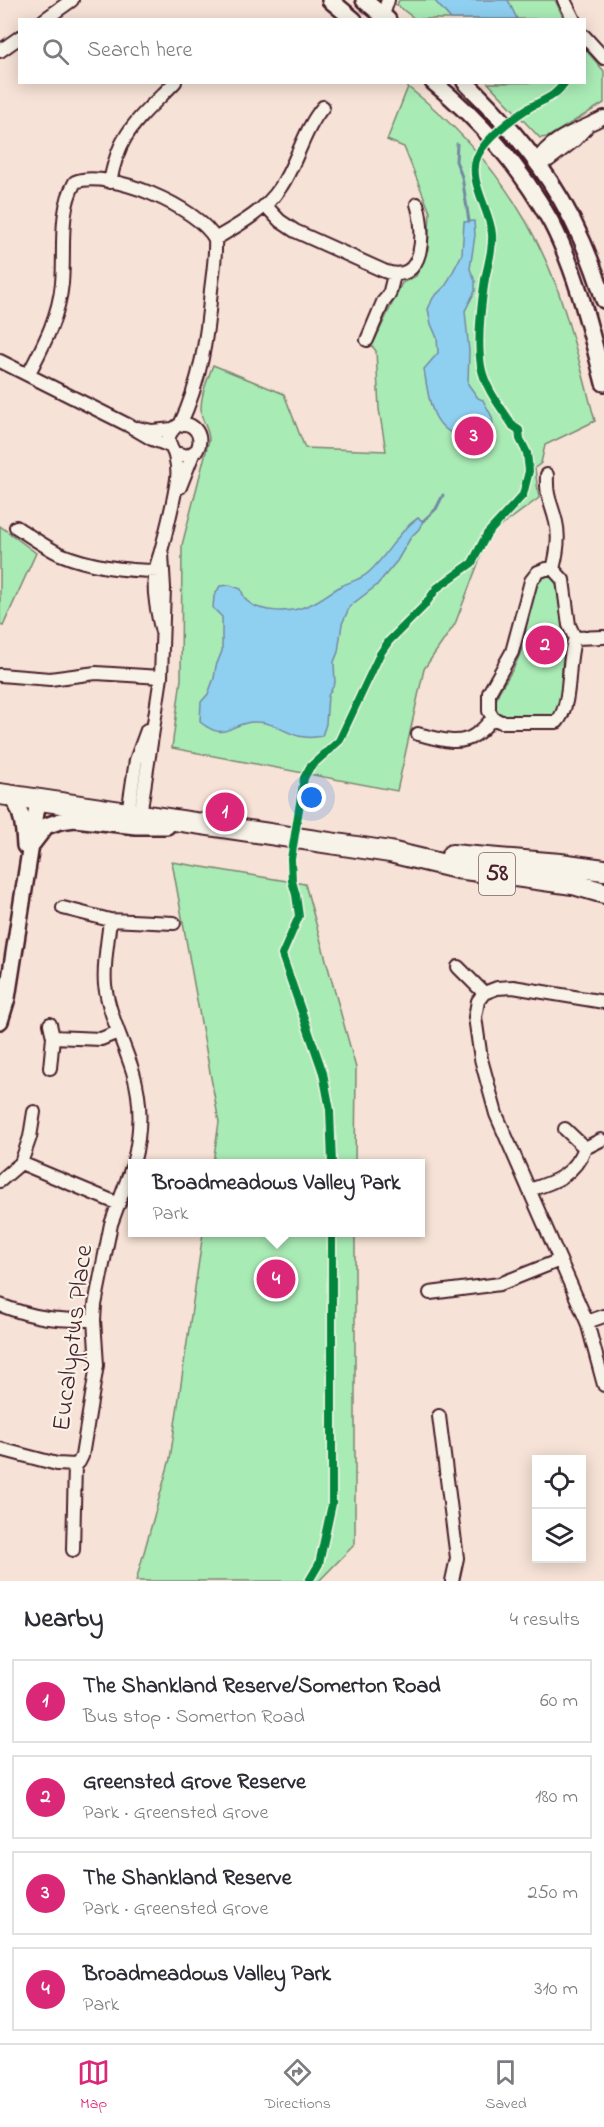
<!DOCTYPE html>
<meta charset="utf-8">
<style>
body{margin:0;font-family:"Indie Flower",sans-serif;background:#f7f7f7;color:#2b2b33}
.controls{position:absolute;right:18px;bottom:18px;display:grid;overflow:hidden;border-radius:0px;box-shadow:0 3px 15px #0003}
.controls button{width:54px;height:54px;display:grid;place-items:center;padding:0;border:0;border-bottom:2px solid #e1e1e2;background:#fff;color:#2b2b33;font:30px sans-serif}
.you{position:absolute;left:312px;top:798px;width:21px;height:21px;margin:-15px;border:4px solid #fff;border-radius:50%;background:#1a73e8;box-shadow:0 0 0 9px #1a73e833}
.badge{display:grid;place-items:center;width:39px;height:39px;border-radius:50%;background:#db2777;color:#fff;font-size:20px;font-weight:700}
.pin{position:absolute;translate:-50% -50%;border:3px solid #fff;box-shadow:0 2px 6px #0006}
.popup{position:absolute;left:128px;top:1159px;width:297px;height:78px;box-sizing:border-box;display:grid;place-content:center;border-radius:0px;background:#fff;filter:drop-shadow(0 2px 4px #0005);font-size:20px;white-space:nowrap;color:#7c7c81}
.popup b{font-size:22px;color:#2b2b33}
.popup::after{content:'';position:absolute;left:50%;top:100%;margin-left:-12px;border:12px solid transparent;border-top-color:#fff}
.list{margin:0;padding:0;list-style:none}
h2{display:flex;justify-content:space-between;align-items:center;height:78px;margin:0;padding:0 24px;font-size:26px}
h2 small{font-size:20px;font-weight:400;color:#7c7c81}
.list li{display:grid;grid-template-columns:39px 1fr auto;gap:18px;align-items:center;box-sizing:border-box;height:84px;margin:0 12px 12px;padding:0 12px;border:2px solid #e1e1e2;border-radius:0px}
.list b{display:block;font-size:22px;white-space:nowrap}
.list p{margin:0;font-size:20px;white-space:nowrap;color:#7c7c81}
.list em{font-size:20px;font-style:normal;color:#7c7c81}
.icon{flex:none;width:33px;height:33px;fill:none;stroke:currentColor;stroke-width:2;stroke-linecap:round;stroke-linejoin:round}
.map{position:relative;flex:none;width:604px;height:1581px;overflow:hidden}
.search{position:absolute;background:#fff;box-shadow:0 3px 15px #0003;left:18px;right:18px;top:18px;height:66px;display:flex;align-items:center;gap:15px;box-sizing:border-box;padding:0 21px;border-radius:0px;color:#7c7c81;font-size:22px}
.sheet{height:462px;background:#fff}
nav{display:flex;justify-content:space-around;align-items:center;box-sizing:border-box;height:84px;border-top:2px solid #e1e1e2;background:#fff;font-size:16px;color:#7c7c81}
nav a{display:grid;justify-items:center;gap:3px}
nav .on{color:#db2777}
.map>svg:first-child{display:block}
.green{fill:#a9ebb5;stroke:#7a8570;stroke-width:1.5}
.water{fill:#8fcff0;stroke:#7389a1;stroke-width:1.5}
.lines{fill:none;stroke-linecap:round;stroke-linejoin:round}
.stream{stroke:#7389a1;stroke-width:3}
.minor-casing{stroke:#4a1f2b;stroke-width:16}
.tertiary-casing{stroke:#4a1f2b;stroke-width:20}
.primary-casing{stroke:#4a1f2b;stroke-width:24}
.minor{stroke:#f7f3e8;stroke-width:12}
.tertiary{stroke:#f7f3e8;stroke-width:15}
.primary{stroke:#f7f3e8;stroke-width:20}
.cycleway-casing{stroke:#f7f3e8;stroke-width:11}
.cycleway{stroke:#00873e;stroke-width:8}
.labels{text-anchor:middle;dominant-baseline:central;stroke-width:4.5;stroke-linejoin:round;paint-order:stroke}
.shield{fill:#f7f3e8;stroke:#7e5f64;stroke-width:1.5}
.shield-label{font-size:24px;font-weight:bold;fill:#4a1f2b}
.street-label{font-size:26px;fill:#4a1f2b;stroke:#f7f3e8}
</style>
<div class="map">
<svg width="604" height="1581" viewBox="0 0 604 1581">
<rect width="100%" height="100%" fill="#f6e2d6"/>
<filter id="ink" filterUnits="userSpaceOnUse"><feTurbulence type="fractalNoise" baseFrequency=".0167" numOctaves="2"/><feDisplacementMap in="SourceGraphic" scale="12" xChannelSelector="R" yChannelSelector="G"/><feConvolveMatrix kernelMatrix="1 2 1 2 8 2 1 2 1" color-interpolation-filters="sRGB"/></filter>
<g filter="url(#ink)">
<path class="green" d="M 399,0 L 555,0 L 564,19 L 415,19 L 397,5 Z
M 585,49 L 604,71 L 604,103 L 548,137 L 540,138 L 488,83 L 584,82 Z
M 408,87 C 475,139 526,206 556,285 C 572,329 583,376 595,421 L 545,445 L 541,463 L 535,468 L 539,498 L 489,535 L 455,624 L 424,669 L 397,791 L 172,748 L 181,679 L 182,545 L 209,440 C 209,431 205,426 202,417 C 198,400 207,381 213,365 L 284,394 L 305,448 L 386,451 L 379,409 L 376,351 L 372,346 L 402,283 L 416,276 L 428,249 L 430,212 L 404,147 L 387,140 Z
M 0,526 L 36,553 L 3,626 L 0,625 Z
M 550,575 L 556,580 L 562,626 L 569,641 C 565,650 562,659 562,669 C 560,687 567,718 541,720 C 528,722 514,719 502,718 L 495,709 C 495,691 506,683 514,667 C 518,659 522,650 524,641 C 529,621 525,580 550,575 Z
M 172,862 L 305,884 L 356,1068 L 355,1163 L 213,1163 L 219,1122 Z
M 203,1233 L 355,1233 L 355,1544 L 319,1581 L 136,1581 L 170,1459 Z"/>
<path class="water" d="M 434,0 L 508,0 L 517,19 L 451,19 Z
M 474,221 L 475,235 L 470,269 L 475,281 L 475,291 L 465,311 L 469,351 L 468,384 L 478,398 L 483,400 L 492,417 L 494,431 L 488,438 C 479,437 468,439 459,436 C 430,428 428,394 424,369 L 438,353 L 437,338 L 431,324 L 428,309 L 433,298 L 446,285 L 462,254 L 464,222 Z
M 418,518 L 423,521 L 419,529 L 411,537 L 397,561 L 376,586 L 350,606 L 342,624 L 338,652 L 334,662 L 335,683 L 328,696 L 326,724 L 322,736 C 291,743 281,722 256,722 C 229,721 228,744 200,722 L 201,702 L 208,694 L 214,678 L 216,666 L 222,651 L 222,617 L 213,608 L 214,596 L 220,586 L 230,585 L 241,589 C 242,592 244,598 247,601 C 262,614 292,613 309,605 C 320,601 330,592 341,586 C 351,581 361,580 369,572 C 388,555 398,531 418,518 Z"/>
<g class="lines">
<path class="stream" d="M 457,144 L 456,161 L 462,177 L 469,221
M 423,521 L 436,509 L 443,495"/>
<g class="minor-casing">
<path id="minor" d="M 564,0 L 574,20
M 383,15 L 388,0
M 44,20 L 72,0
M 584,36 L 604,58
M 0,51 L 20,37
M 537,161 C 551,136 581,130 604,117
M 537,161 L 549,160 L 575,140 L 586,128
M 110,182 C 113,167 117,151 125,138 C 137,117 158,100 175,82
M 265,205 L 280,221 L 295,231 L 384,271 C 426,287 425,229 417,204
M 215,239 C 237,226 265,211 280,188 C 297,163 303,131 323,107
M 367,340 L 383,302 L 389,295 L 394,275
M 0,361 L 128,425 L 152,439 L 170,446
M 28,375 C 43,346 59,317 62,283 C 65,251 58,212 75,182 C 109,169 198,207 215,239 C 216,256 213,273 211,290 C 207,338 201,380 180,425
M 138,428 L 152,431 L 173,429
M 547,475 C 546,498 551,501 556,522 C 560,538 557,554 553,569
M 180,487 L 193,454
M 16,527 C 30,536 45,547 60,554 C 92,567 126,571 161,571
M 546,569 L 553,569 L 563,580 L 569,625 L 575,638 C 566,662 573,703 557,722 L 501,722 L 493,718 L 489,711 L 489,693 L 512,652 L 531,581 L 538,572 Z
M 162,632 C 157,613 153,593 155,573 C 156,565 159,558 161,551 C 167,528 174,502 177,479 C 178,472 177,463 175,456 C 173,447 164,441 172,431 C 184,414 207,431 197,450 L 188,456 L 175,453
M 575,638 L 604,637
M 0,675 L 50,679 L 96,673 L 161,677
M 418,734 C 436,738 459,747 475,735 C 482,731 487,724 493,718
M 128,813 L 136,760 L 147,730
M 140,815 L 161,677 L 164,588 L 162,554
M 63,908 L 110,920 L 174,923
M 110,920 C 108,941 103,964 105,985 C 109,1015 124,1043 133,1072 C 142,1102 141,1134 133,1164
M 458,967 L 484,993
M 604,1002 L 513,987 L 497,988 L 484,993 L 478,1001 L 475,1017 L 481,1059 L 496,1114 L 587,1322 L 604,1385
M 50,1024 L 53,1037 L 50,1068
M 53,1037 L 101,1039 L 118,1032
M 565,1129 L 585,1148 L 601,1140
M 21,1163 L 119,1204
M 0,1181 L 21,1163 L 30,1137 L 34,1112
M 529,1190 C 556,1182 574,1175 585,1148
M 430,1293 L 500,1284 L 560,1260
M 0,1305 C 37,1319 55,1320 94,1320
M 587,1322 L 604,1316
M 439,1416 L 457,1558 L 452,1581
M 0,1449 L 57,1464 L 75,1465
M 73,1550 L 75,1465 L 79,1462 L 82,1456 L 97,1365 L 94,1320 L 95,1305 L 111,1224 L 132,1167"/>
</g>
<g class="tertiary-casing">
<path id="tertiary" d="M 330,0 L 354,20
M 364,0 L 388,20
M 433,82 C 480,120 522,169 551,222 C 577,272 590,329 604,383
M 465,82 C 534,149 576,207 604,300
M 11,796 C 23,811 24,828 25,846
M 33,843 L 46,826 L 60,821 L 75,819 L 136,826 L 167,826
M 0,1021 L 7,998 L 38,800"/>
</g>
<g class="primary-casing">
<path id="primary" d="M 0,794 L 390,852 L 457,868 L 573,884 L 604,893
M 452,855 L 560,864 L 604,870"/>
</g>
<use href="#minor" class="minor"/>
<use href="#tertiary" class="tertiary"/>
<use href="#primary" class="primary"/>
<g class="cycleway-casing">
<path id="cycleway" d="M 332,1164 L 330,1110 L 323,1073 L 282,955 L 299,916 L 296,895 L 292,881 L 291,859 L 304,778 L 310,767 L 339,741 L 380,654 L 389,641 L 424,606 L 437,588 L 472,563 L 487,534 L 523,495 L 529,471 L 527,453 L 520,439 L 519,430 L 513,426 C 501,407 485,389 481,366 C 477,340 481,305 485,279 C 488,264 493,250 492,234 C 490,209 466,179 478,155 C 486,138 516,115 532,106 C 546,99 556,96 565,82
M 309,1581 L 319,1564 L 332,1504 L 332,1232"/>
</g>
<use href="#cycleway" class="cycleway"/>
</g>
</g>
<g class="labels">
<rect class="shield" x="479" y="853" width="36" height="42" rx="4.5"/>
<g class="shield-label">
<text x="497" y="874">58</text>
</g>
<g class="street-label">
<text transform="translate(74 1338) rotate(-83)">Eucalyptus Place</text>
</g>
</g>
</svg>
<div class="controls">
<button><svg class="icon" aria-label="locate" viewBox="0 0 24 24"><circle cx="12" cy="12" r="6"/><path d="M12 2v4M12 18v4M2 12h4M18 12h4"/></svg></button>
<button><svg class="icon" aria-label="layers" viewBox="0 0 24 24"><path d="M12 4l9 5-9 5-9-5zM3 14l9 5 9-5"/></svg></button>
</div>
<div class="you"></div>
<div class="pin badge" style="left:225px;top:812px">1</div>
<div class="pin badge" style="left:545px;top:645px">2</div>
<div class="pin badge" style="left:474px;top:436px">3</div>
<div class="pin badge" style="left:276px;top:1279px">4</div>
<div class="popup"><b>Broadmeadows Valley Park</b>Park</div>
<div class="search"><svg class="icon" aria-label="search" viewBox="0 0 24 24"><circle cx="10" cy="10" r="6"/><path d="M15 15l6 6"/></svg>Search here</div>
</div>
<section class="sheet">
<h2>Nearby<small>4 results</small></h2>
<ul class="list">
<li><span class="badge">1</span><div><b>The Shankland Reserve/Somerton Road</b><p>Bus stop · Somerton Road</p></div><em>60 m</em></li>
<li><span class="badge">2</span><div><b>Greensted Grove Reserve</b><p>Park · Greensted Grove</p></div><em>180 m</em></li>
<li><span class="badge">3</span><div><b>The Shankland Reserve</b><p>Park · Greensted Grove</p></div><em>250 m</em></li>
<li><span class="badge">4</span><div><b>Broadmeadows Valley Park</b><p>Park</p></div><em>310 m</em></li>
</ul>
</section>
<nav>
<a class="on"><svg class="icon" aria-label="map" viewBox="0 0 24 24"><path d="M3 6l6-2 6 2 6-2v14l-6 2-6-2-6 2zM9 4v14M15 6v14"/></svg>Map</a>
<a><svg class="icon" aria-label="directions" viewBox="0 0 24 24"><path d="M12 3l9 9-9 9-9-9zM9 14v-3h6M13 9l2 2-2 2"/></svg>Directions</a>
<a><svg class="icon" aria-label="saved" viewBox="0 0 24 24"><path d="M7 4h10v16l-5-4-5 4z"/></svg>Saved</a>
</nav>
